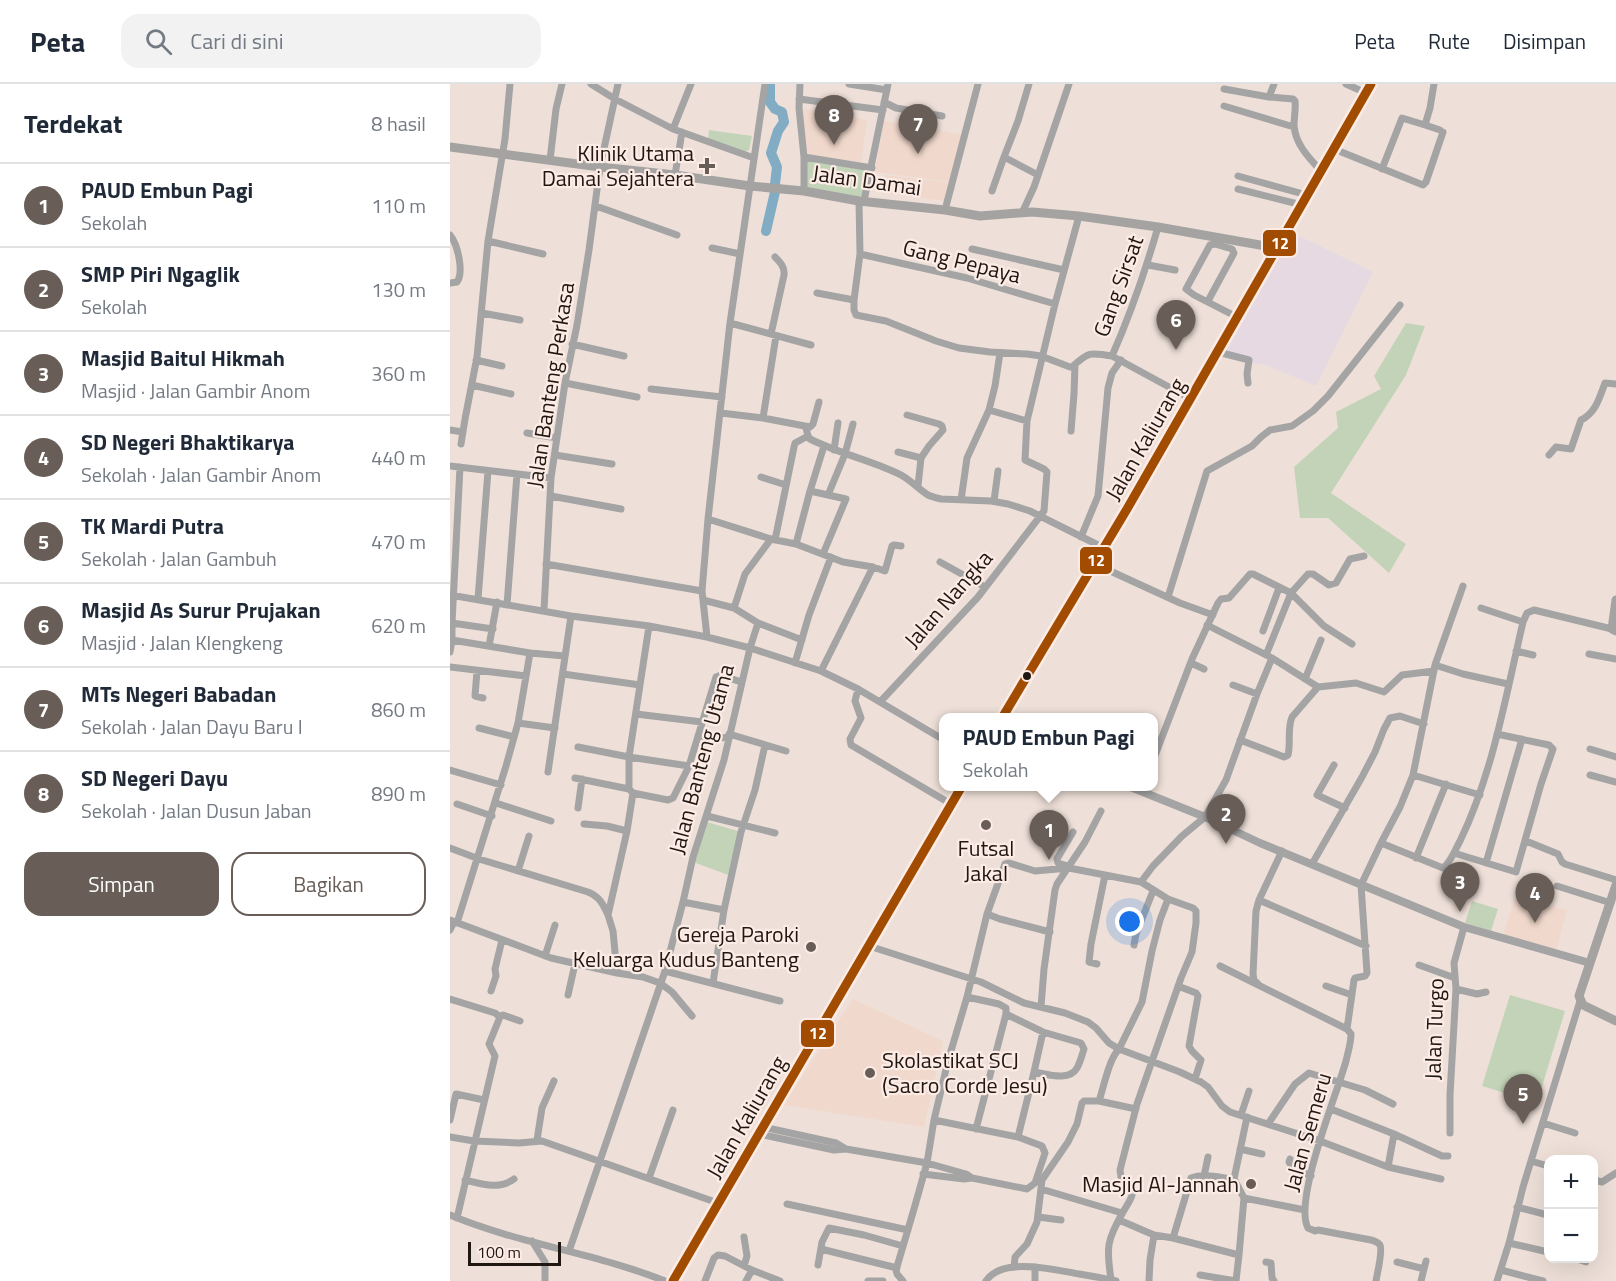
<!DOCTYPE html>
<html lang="id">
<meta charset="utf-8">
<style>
body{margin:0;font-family:"Titillium Web",sans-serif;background:#f2f2f3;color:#1f2937}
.controls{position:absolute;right:18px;bottom:18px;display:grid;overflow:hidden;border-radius:12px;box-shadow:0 6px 24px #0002}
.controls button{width:54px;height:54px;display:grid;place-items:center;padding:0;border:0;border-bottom:2px solid #e0e1e3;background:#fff;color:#1f2937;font:30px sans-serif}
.scale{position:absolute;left:18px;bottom:15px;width:93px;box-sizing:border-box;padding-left:6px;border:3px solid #201712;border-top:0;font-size:16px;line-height:21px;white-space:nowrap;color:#201712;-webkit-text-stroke:4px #fcece5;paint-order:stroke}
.you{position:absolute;left:680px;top:838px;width:21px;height:21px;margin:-15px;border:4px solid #fff;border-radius:50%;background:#1a73e8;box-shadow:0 0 0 9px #1a73e833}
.badge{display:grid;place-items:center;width:39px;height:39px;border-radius:50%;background:#685d57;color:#fff;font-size:20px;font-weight:700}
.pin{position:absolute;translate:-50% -50px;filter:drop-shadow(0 2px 3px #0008)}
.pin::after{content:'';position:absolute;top:32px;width:21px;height:18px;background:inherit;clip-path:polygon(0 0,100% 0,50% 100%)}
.popup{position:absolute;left:489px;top:629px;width:219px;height:78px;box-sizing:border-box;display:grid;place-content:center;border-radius:12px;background:#fff;filter:drop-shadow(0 2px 4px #0005);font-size:20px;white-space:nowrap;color:#747a83}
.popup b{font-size:22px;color:#1f2937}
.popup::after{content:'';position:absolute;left:50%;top:100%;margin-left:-12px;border:12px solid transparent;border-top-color:#fff}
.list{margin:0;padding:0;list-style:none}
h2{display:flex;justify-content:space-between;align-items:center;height:78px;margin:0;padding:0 24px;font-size:26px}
h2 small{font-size:20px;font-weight:400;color:#747a83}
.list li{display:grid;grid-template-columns:39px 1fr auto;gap:18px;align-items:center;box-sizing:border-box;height:84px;padding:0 24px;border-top:2px solid #e0e1e3}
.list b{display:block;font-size:22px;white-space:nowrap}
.list p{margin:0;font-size:20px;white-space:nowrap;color:#747a83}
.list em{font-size:20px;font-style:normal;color:#747a83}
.actions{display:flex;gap:12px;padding:18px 24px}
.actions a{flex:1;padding:14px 0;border:2px solid #685d57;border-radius:18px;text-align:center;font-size:21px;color:#685d57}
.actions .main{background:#685d57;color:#fff}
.icon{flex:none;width:33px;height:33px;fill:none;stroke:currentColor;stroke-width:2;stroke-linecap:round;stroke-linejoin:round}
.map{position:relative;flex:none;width:1166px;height:1197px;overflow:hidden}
header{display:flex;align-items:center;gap:36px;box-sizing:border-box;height:84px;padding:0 30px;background:#fff;border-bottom:2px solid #e0e1e3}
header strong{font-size:28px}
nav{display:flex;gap:33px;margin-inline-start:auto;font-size:21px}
.search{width:420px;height:54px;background:#f2f2f3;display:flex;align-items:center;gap:15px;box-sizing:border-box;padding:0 21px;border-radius:18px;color:#747a83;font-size:22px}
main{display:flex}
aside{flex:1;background:#fff}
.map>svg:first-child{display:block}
.commercial{fill:#e6d9e1}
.built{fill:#f1d8cc}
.green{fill:#c3d3b7}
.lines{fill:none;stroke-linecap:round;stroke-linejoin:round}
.river{stroke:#82acc4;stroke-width:10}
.minor{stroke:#a4a4a5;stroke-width:7}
.tertiary{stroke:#a4a4a5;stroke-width:8}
.secondary{stroke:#a4a3a2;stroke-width:9}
.primary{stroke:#a9a5a5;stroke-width:10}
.bus-1-casing{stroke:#fcece5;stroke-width:14}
.bus-1{stroke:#a14c00;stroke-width:9}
.poi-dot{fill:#685d57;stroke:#fcece5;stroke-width:2}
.bus-dot{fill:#201712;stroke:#fcece5;stroke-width:2}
.labels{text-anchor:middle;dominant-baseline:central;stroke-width:4.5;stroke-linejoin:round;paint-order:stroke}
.poi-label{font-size:22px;fill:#201712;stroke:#fcece5;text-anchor:end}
.street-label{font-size:22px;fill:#201712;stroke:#fcece5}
.line-badge{stroke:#fcece5;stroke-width:2}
.badge-label{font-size:16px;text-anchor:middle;font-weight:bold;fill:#fff}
</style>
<header>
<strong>Peta</strong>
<div class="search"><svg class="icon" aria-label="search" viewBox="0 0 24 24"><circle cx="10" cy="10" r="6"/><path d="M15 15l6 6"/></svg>Cari di sini</div>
<nav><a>Peta</a><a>Rute</a><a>Disimpan</a></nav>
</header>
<main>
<aside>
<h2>Terdekat<small>8 hasil</small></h2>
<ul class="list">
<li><span class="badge">1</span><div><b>PAUD Embun Pagi</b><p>Sekolah</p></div><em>110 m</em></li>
<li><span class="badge">2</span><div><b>SMP Piri Ngaglik</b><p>Sekolah</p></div><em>130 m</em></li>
<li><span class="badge">3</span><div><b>Masjid Baitul Hikmah</b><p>Masjid · Jalan Gambir Anom</p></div><em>360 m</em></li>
<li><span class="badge">4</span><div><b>SD Negeri Bhaktikarya</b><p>Sekolah · Jalan Gambir Anom</p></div><em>440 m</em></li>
<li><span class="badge">5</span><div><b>TK Mardi Putra</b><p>Sekolah · Jalan Gambuh</p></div><em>470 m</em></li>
<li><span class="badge">6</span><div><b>Masjid As Surur Prujakan</b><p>Masjid · Jalan Klengkeng</p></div><em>620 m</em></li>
<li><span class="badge">7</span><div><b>MTs Negeri Babadan</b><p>Sekolah · Jalan Dayu Baru I</p></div><em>860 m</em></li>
<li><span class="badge">8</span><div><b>SD Negeri Dayu</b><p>Sekolah · Jalan Dusun Jaban</p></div><em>890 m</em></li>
</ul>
<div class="actions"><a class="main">Simpan</a><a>Bagikan</a></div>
</aside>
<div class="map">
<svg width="1166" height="1197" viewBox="0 0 1166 1197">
<rect width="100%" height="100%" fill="#eee0d8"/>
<path class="commercial" d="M 839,147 L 923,188 L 866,302 L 816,281 L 797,279 L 770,268 Z"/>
<path class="built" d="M 352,24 L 417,36 L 411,80 L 356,71 Z
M 434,37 L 513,51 L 501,98 L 425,88 Z
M 435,91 L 500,99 L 496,117 L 433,109 Z
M 1065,813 L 1117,826 L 1106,867 L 1053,852 Z
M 403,915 L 493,957 L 474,1043 L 333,1021 Z"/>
<path class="green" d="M 259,46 L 302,52 L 299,66 L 293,69 L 258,57 Z
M 355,74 L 421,85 L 413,116 L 354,105 Z
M 956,239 L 975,242 L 956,291 L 881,409 L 956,460 L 939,489 L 878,434 L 850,434 L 844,383 L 888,344 L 886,328 L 931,305 L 924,292 Z
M 257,738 L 291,748 L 281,792 L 243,778 Z
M 1022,817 L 1048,825 L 1041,847 L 1015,839 Z
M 1060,911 L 1115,927 L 1087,1019 L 1032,1002 Z"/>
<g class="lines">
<path class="river" d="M 320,0 L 320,18 L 325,25 L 332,28 L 334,38 L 328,47 L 321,69 L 327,83 L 325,100
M 316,147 L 325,108"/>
<path class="minor" d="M 141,0 L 165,15 L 223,45 L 304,74
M 350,0 L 349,24 L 354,73 L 354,107
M 399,0 L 437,6
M 579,0 L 568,37 L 554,73 L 588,91
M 824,0 L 819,13 L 843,15 L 845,17 C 846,25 844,33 844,41 C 845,60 859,74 871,87
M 896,0 L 916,9
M 984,0 L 980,24 L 975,41 L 990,46
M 774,5 L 819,13
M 349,15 L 433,26
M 434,18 L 446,24 L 492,32
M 774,22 L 844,43
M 223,45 L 241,0
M 884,65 L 973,101 L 976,98 L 993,48
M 354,73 L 422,84
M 100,76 L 106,25 L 112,0
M 932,85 L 952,34 L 975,41
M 225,91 L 232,48
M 788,92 L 857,111
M 788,105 L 852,121
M 542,107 L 554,73
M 409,117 L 410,170 L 404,216 L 404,226 L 406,231 L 436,237 L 486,257 L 509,264 L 540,268 L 577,270 L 591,272 L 620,283 L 622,283 C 638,268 640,268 662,272 L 741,315
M 414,117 L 438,0
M 146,122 L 227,151
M 495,126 L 528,0
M 572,129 L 584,103 L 619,0
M 0,151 C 8,161 14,188 7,198 L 0,199
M 38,157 L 93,170
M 262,164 L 290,170
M 522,165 L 614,186
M 410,170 L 517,194 L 605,220
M 698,181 L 725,186
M 367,209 L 404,216
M 758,217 L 784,169 L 782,165 L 765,160 L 760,161 L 736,205 L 744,211 L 787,233
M 32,229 L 70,236
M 280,239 L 361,261
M 321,250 L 334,191 C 335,183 330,178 325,173
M 122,260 L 174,272
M 768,268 L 799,276 L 797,290 L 798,299
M 662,272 C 681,229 695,188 708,143
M 26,276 L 52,282
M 115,299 L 187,313
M 22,301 L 61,310
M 201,305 L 272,313
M 539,326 L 577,337
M 271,329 L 313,334 L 360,343 L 363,340 L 369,318
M 457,331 L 489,340 L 492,342 L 493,346 L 479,362 L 471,374 L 468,402
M 313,334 L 326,252
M 356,344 L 358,352 L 360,355 C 388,369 419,376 447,389 C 459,394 467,404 478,411 C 482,413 487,414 491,415 L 541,417 L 558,420 L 580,427 L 654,464
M 0,346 L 13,348
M 621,347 L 624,310 L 625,281
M 77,349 L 107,354
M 11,360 L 15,335 L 27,273 L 38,157 L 55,55 L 60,0
M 384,366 L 388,339
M 448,368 L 471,374
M 105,371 L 162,380
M 1099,371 L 1106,363 L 1121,365 L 1131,336 C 1146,329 1150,312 1155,299 L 1166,300
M 0,382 L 101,394
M 311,393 L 336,401
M 360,407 L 396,415 L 373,470
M 378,411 L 395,370 L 403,340
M 101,412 L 171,425
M 511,416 L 517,374 L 539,326 L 545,302 L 550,269
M 544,417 L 548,387
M 258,435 L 321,455 L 346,460 L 393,478 L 423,483 L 435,487 L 442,462 L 444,461 L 451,462
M 631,453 L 648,412 L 658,304 L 662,289 L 671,276
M 325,456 L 344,363 L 345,359 L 358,352
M 346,460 L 360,407 L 374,362
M 490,478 L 535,503
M 96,480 L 252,507
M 645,480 L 730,519 L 763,531
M 1013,502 L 985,581 L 963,691 L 950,723 L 931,759 L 993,784 C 1001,778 1005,766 1010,757 C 1043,689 1056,611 1073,538 L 1077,529 L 1084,526 L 1162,545
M 0,511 L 121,532 L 199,542 L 257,553
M 718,513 L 757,387 L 802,362 L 811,353 L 820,346 L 842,342 L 863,327 L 878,312 L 950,221
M 28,515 L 38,387
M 253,516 L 284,524 L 295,490 L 321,455
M 57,521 L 67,390
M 284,524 L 308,539 L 300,564 L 371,587 L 408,605 L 494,656
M 1031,524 L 1073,538
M 94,526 L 101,394 L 115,299 L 127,241 L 139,166 L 150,83 L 168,0
M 2,539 L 43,545
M 308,539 L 352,556
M 813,547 L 829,504
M 2,556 L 80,569 L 115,572
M 39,562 L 47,518
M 1066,567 L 1083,571
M 0,568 L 2,556 L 2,539 L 10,383
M 1139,570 L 1166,575
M 816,571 L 841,509 L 858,490 L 863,490 L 879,501 L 886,499 L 900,475 L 914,472
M 822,574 L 868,603
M 345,579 L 359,531 L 381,473
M 741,579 L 754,585
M 985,581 L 1013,590 L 1058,600
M 0,583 L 76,592
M 27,587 L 25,612 L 33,614
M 371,587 L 423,483
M 113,590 L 190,601
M 855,595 L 871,556
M 783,601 L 807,610
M 408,605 L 405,617 L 411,634 L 400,655 L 401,661 L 501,720
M 430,618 L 528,513 L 594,427 L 597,388 L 594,385 L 575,376 L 577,337 L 605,220 L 629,132
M 186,630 L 252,638
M 68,639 L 105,644
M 29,644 L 64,653
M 279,650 L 336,667
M 248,652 L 278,654
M 790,656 L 834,673 L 838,671 C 841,659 837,645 842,633 L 868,603 L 906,599 L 934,608 L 952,591 L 984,587
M 128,663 L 179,673 L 239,682
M 1140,665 L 1166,673
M 704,674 L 742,575 L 768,519 L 771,515 L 779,514 L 800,490 L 803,490 L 841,509 L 874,542 L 902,560
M 884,681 L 867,711 L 895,724
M 0,686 L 51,701
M 98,688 L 121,532
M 963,691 L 1030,711
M 1140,691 L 1166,698
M 125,694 L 179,705
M 183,709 L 218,716 L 223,714 L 239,682 L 266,593 L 271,591 L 291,598
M 46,719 L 101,737
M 7,720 L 42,732
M 128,724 L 132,695
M 257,732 L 325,749
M 134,740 L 157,742 L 177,747
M 1076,757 L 1108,770 L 1112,778 L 1115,780 L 1166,796
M 0,764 L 29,775 L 138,808 C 150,813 153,820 158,831
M 1004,769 L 1066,788 L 1091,700 L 1103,665 L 1099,661 L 1047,650
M 966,774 L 996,700
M 1036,779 L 1072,655
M 862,780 L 912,693 L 925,668 L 934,645 L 940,634 L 950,632 L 974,640
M 618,782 L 608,779 L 607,775 L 623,748
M 68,787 L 79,752
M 1107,802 L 1161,819
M 809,816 L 916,862
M 233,818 L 274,826
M 537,830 L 550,835 L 600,848
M 0,836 L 101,874 L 167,889 L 193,893 L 210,899 L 222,908 L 242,932
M 7,839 L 56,682 L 68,639 L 80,569
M 0,846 L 4,838
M 684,861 L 686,850 L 703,807
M 419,862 L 531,898 L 574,919 L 615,929 L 638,938 L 646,944 L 659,959 L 669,965 L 730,988 L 751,998 L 758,1003 L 772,1022 L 780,1028 L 870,1057 L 938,1083 L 991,1095
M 95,872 L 105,841
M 647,880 L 639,878 L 641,860 L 655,791
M 969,881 L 1005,894
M 770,882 L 897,945 L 901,950 C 901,959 898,968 896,977 C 887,1010 843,1117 858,1144 L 865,1147 L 868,1146 L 921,1156 C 925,1157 928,1158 930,1161 C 933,1167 927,1190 926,1197
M 215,887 L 330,917
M 167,889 L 163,847 L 158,831 L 177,747 L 183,709 L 179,705 L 179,673 L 199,542
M 263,899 L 274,826 L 291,748 L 305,706 L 315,661
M 809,901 L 804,896 L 803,890 L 806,827 L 809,816 L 832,767
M 728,902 L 746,909 L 748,912 L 739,962 L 742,967 L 751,976 L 745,995
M 876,902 L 902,911
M 1006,905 L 1027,910 L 1036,908
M 41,907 L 46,892 L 45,885 L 52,856
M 118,911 L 125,880
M 517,913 L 549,920 L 556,924 L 556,930 L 593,948 L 631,959 L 634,965 C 632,971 630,979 627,984 C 619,998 597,990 584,988 L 568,1053
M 0,915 L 45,929 L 50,933 L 39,960 L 45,972 L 7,1134
M 591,923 L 594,885 L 605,806 L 607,800 L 635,758 L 651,727
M 50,933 L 53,931 L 70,937
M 897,945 L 904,896 L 905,894 L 915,892 L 917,889 L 911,801 L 931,759
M 584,988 L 593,948
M 649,1017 C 654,1002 659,975 669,965 L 692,918 L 702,867 L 710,836 L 718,815
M 881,1025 L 944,1050 L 992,1072 L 998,1072
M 791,1031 L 799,1007
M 0,1036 L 6,1010 L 34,1016
M 1093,1039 L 1125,1049
M 818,1040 L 845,1000 L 859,989 L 915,1006 L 943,1020
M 313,1043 L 386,1059 L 396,1065
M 526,1045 L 556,930
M 1000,1049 L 1000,1011 L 1006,905 L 1004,879 L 1014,843
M 309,1050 L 384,1066 L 396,1065 L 477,1079 L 516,1090 L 522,1094 L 577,1105 L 585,1099 L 595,1069 L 592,1062 L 568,1053 L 484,1036
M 0,1053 L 24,1057 L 69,1059 L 92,1057 L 268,1119
M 87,1056 L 92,1024 L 104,997
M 790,1065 L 812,1070
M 840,1075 L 839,1078 L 843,1084 L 861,1092
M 1081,1077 L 1098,1082
M 938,1083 L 944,1050
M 473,1090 L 514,1095 L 522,1094
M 754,1092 L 758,1073
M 199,1094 L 223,1026
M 15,1096 C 32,1100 49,1106 64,1095
M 1144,1096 L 1152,1098 L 1166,1089
M 591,1105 L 672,1129
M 794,1114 L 855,1126
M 337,1120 L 458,1146
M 1067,1123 L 1098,1131
M 0,1131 C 69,1160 145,1169 215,1197
M 588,1133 L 611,1136
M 669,1136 L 704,1151 L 723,1154 L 789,1171 L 794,1114 L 784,1095 L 797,1033
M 294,1153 L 297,1172 L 294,1182
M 723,1154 L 741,1094 C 754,1089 771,1094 784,1095
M 82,1157 L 95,1178 L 95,1197
M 1059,1159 L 1098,1168
M 371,1165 L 447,1184
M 119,1167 L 215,887 L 233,818 L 243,773 L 274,676 L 300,564 L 257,553 L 252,507 L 258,435 L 280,239 L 315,0
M 1124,1174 L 1136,1178
M 816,1178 L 821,1179 L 822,1194 L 824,1197
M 947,1178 L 974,1185
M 368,1181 L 372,1158 L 379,1144 L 414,1151 L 453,1162
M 564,1183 L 565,1173 L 577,1160 L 587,1138 L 592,1096 L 618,1058 L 627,1040 L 632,1019 L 634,1017 L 649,1017 L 686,1025
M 1051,1186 L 1093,1197
M 750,1191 L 786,1197 L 789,1171
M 661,1195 C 656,1163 657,1156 673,1128 C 677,1121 683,1114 683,1106 C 683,1099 676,1097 671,1093 L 670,1086 L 687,1020 L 731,894 L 742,868 L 746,839 L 746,827 L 743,824 L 718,815 L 691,798
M 255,1197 L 264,1174 L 268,1171 L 275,1172 L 302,1186 L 330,1197
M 296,1197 L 302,1186
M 418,1197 L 433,1197
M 453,1197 L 447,1190 L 446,1186 L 464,1125 L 477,1079 L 484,1036 L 498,977 L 517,913 L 537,830 L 555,780 L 559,779 L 585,787 L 619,784 L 691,798 L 703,782 L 732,752 L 755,733 L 776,696 L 807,610 L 822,574 L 757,541
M 536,1197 C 552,1172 605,1186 629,1190 C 641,1192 654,1194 666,1197
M 585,1197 L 585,1183
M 699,1197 L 700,1176 L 704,1151
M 971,1197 L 976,1177
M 1047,1197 L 1059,1159 L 1073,1103 L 1130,917"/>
<path class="tertiary" d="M 678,702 L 755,733 L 810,759 L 1014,843 L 1140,879"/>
<path class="secondary" d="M 0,63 L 150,83 L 225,91 L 300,102 L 354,107 L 409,117 L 495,126 L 530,132 L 582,128 L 629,132 L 708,143 L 827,164
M 1166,516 L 1162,545 L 1166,547
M 1166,801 L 1129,912 L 1133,921 L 1166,937"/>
<path class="primary" d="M 552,634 L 677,425 L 921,0
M 223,1197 L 512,702"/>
<g class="bus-1-casing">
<path id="bus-1" d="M 552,634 L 677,425 L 921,0
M 223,1197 L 512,702"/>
</g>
<use href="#bus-1" class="bus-1"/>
</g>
<g class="poi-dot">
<path d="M254 73h6v6h6v6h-6v6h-6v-6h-6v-6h6z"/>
<circle cx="536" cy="741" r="6"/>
<circle cx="361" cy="863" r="6"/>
<circle cx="420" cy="989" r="6"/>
<circle cx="801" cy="1100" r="6"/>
</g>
<circle class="bus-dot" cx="577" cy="592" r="5"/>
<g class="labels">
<g class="poi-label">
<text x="244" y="69">Klinik Utama<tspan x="244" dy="25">Damai Sejahtera</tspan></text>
<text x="536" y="764" text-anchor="middle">Futsal<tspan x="536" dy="25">Jakal</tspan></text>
<text x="349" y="850">Gereja Paroki<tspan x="349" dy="25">Keluarga Kudus Banteng</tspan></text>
<text x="432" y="976" text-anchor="start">Skolastikat SCJ<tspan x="432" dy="25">(Sacro Corde Jesu)</tspan></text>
<text x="789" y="1100">Masjid Al-Jannah</text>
</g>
<g class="street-label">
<text transform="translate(417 96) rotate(8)">Jalan Damai</text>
<text transform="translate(512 177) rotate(14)">Gang Pepaya</text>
<text transform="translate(668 202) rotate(-70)">Gang Sirsat</text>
<text transform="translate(100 301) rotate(-81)">Jalan Banteng Perkasa</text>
<text transform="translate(695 355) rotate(-60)">Jalan Kaliurang</text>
<text transform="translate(498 515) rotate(-49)">Jalan Nangka</text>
<text transform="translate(251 675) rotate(-75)">Jalan Banteng Utama</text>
<text transform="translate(984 945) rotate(-88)">Jalan Turgo</text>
<text transform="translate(296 1033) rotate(-60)">Jalan Kaliurang</text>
<text transform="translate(857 1048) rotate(-74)">Jalan Semeru</text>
</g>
</g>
<g class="line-badge">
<rect x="812" y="145" width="35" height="28" rx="6" fill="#a14c00"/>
<rect x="629" y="462" width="34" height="29" rx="6" fill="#a14c00"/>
<rect x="350" y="935" width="35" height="29" rx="6" fill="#a14c00"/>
</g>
<g class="badge-label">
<text x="830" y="165">12</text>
<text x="646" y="482">12</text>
<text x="368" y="955">12</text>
</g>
</svg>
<div class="controls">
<button>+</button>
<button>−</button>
</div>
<div class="scale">100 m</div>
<div class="you"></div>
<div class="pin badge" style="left:599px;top:776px">1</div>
<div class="popup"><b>PAUD Embun Pagi</b>Sekolah</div>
<div class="pin badge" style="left:776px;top:760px">2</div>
<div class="pin badge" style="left:1010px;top:828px">3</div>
<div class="pin badge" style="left:1085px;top:839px">4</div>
<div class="pin badge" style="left:1073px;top:1040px">5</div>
<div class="pin badge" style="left:726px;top:266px">6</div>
<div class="pin badge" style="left:468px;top:70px">7</div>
<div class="pin badge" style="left:384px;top:61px">8</div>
</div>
</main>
